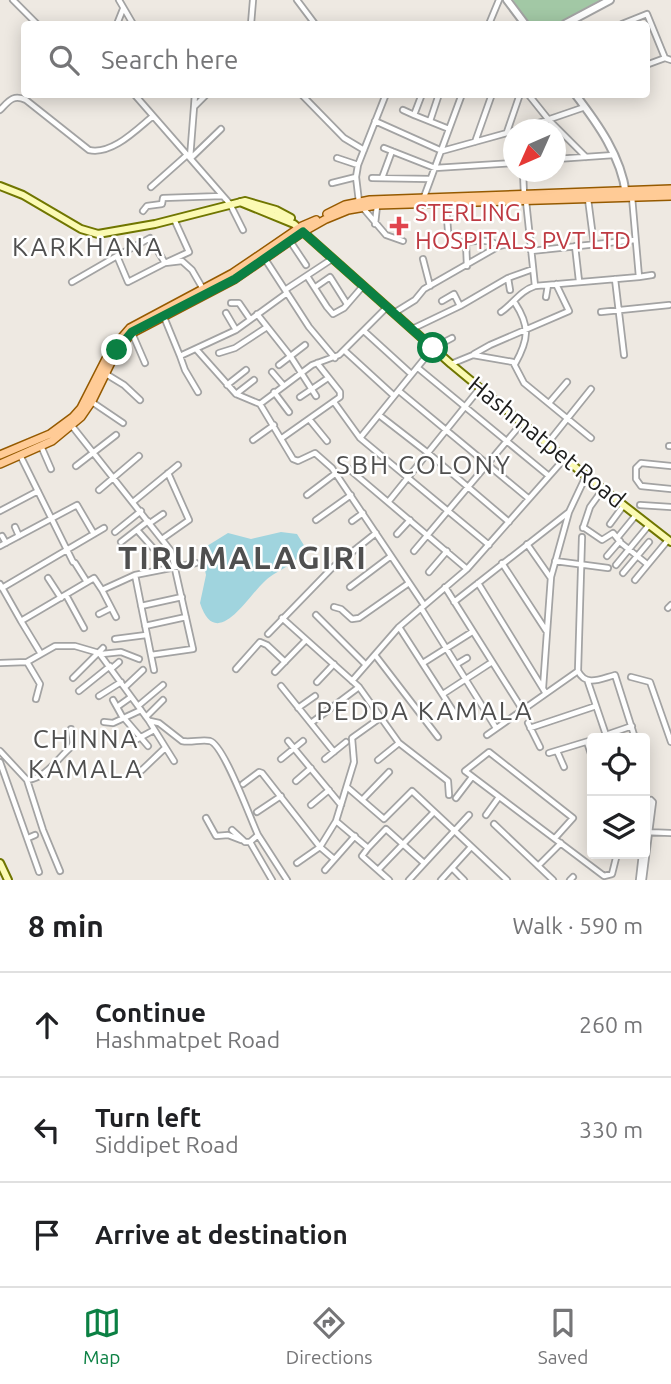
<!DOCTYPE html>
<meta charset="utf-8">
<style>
body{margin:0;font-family:Ubuntu,sans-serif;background:#f6f6f6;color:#202124}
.controls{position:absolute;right:21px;bottom:21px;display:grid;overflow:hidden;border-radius:7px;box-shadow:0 4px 18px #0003}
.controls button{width:63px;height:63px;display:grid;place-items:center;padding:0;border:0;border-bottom:2px solid #e0e0e0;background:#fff;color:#202124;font:35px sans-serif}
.compass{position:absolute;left:503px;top:119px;width:63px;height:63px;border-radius:50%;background:#fff;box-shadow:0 4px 18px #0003;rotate:225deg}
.stop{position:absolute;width:21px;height:21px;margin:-16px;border:5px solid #0b8043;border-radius:50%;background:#fff}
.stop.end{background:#0b8043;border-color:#fff;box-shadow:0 2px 7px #0008}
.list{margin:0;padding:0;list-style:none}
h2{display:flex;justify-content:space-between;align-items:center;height:91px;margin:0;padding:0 28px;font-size:30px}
h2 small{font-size:23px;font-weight:400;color:#757577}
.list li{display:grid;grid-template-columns:46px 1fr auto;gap:21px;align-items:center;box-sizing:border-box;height:105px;padding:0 28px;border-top:2px solid #e0e0e0}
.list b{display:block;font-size:26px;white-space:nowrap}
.list p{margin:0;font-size:23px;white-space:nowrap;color:#757577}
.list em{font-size:23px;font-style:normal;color:#757577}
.icon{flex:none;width:38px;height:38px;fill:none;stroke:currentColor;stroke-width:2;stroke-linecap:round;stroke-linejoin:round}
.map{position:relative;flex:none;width:671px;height:880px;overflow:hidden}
.search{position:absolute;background:#fff;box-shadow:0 4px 18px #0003;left:21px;right:21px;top:21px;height:77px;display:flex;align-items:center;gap:18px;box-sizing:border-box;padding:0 24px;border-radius:7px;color:#757577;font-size:26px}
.sheet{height:406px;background:#fff}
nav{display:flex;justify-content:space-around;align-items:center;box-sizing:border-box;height:98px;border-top:2px solid #e0e0e0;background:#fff;font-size:19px;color:#757577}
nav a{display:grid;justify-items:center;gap:4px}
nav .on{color:#0b8043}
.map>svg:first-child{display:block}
.cemetery{fill:#a2c8a5}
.water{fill:#a0d4de}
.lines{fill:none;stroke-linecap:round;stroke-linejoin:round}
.minor-casing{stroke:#a3a3a3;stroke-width:8}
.tertiary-casing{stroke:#a3a3a3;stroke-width:10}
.secondary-casing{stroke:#707601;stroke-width:10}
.primary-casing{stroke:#955a00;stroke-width:10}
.minor{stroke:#fff;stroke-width:4.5}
.tertiary{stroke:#fff;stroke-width:6}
.secondary{stroke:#fbfab3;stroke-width:6}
.primary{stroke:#ffcb96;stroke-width:7}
.route{stroke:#0b8043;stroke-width:9}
.health-dot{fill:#e0444e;stroke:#fff;stroke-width:2.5}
.labels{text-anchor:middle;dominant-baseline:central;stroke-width:5;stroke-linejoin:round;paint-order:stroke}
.health-label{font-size:24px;fill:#be3a42;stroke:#fff;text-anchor:start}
.street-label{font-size:24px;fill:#1c1c1c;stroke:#fff}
.neighbourhood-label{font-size:26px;letter-spacing:2px;fill:#4f4f4f;stroke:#fff}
.district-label{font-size:32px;font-weight:bold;letter-spacing:2px;fill:#4f4f4f;stroke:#fff}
</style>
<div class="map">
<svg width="671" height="880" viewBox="0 0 671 880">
<rect width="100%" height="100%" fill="#eee9e2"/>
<path class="cemetery" d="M 513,0 L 600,0 L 557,24 L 529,24 Z"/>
<path class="water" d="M 281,532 L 297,534 L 305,547 C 299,564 278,569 265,581 C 248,596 216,653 200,603 L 206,575 L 203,561 L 207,546 L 228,533 L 251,539 Z"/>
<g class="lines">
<g class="minor-casing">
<path id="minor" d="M 13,0 L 37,24
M 119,0 L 133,24
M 297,0 L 315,24
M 117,24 L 123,9
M 251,24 L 253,0
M 489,24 L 499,0
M 622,24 L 647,14 L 665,58
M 646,65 L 665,58 L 671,60
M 134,94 L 230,204 L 243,230
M 301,94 L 344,138 L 364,150
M 528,94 L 548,119 L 586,157
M 194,107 L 195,94
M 0,110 C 9,101 13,94 26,100 L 89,150 C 112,155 136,130 153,116
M 403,110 L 414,115 L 422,94
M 414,115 L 449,129
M 375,121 L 442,151 L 514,131
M 430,121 L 439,94
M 518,130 L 585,107
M 507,132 L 520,94
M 475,142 L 492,94
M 384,148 L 435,168 L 514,163
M 190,158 L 194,107 L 207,94
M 191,158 L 221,129
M 337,158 L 358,165
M 556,159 L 614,155
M 523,172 L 524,195
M 372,178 L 430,179
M 382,178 L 392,151
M 332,183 L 356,177
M 151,187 L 187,155
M 424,197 L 462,94
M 588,199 L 594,245
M 526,201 L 535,286
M 359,202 L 356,177 L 358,165 L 386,94
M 363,208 L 386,235 L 403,241
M 143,211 L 147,206 L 162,204 L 163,198 L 222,196
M 375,224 L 377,206
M 290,241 L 306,265
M 466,243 L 467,266
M 499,246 L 507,244
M 575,246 L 579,281
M 531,251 L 635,240
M 117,256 L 150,238 L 165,263 L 189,252 L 174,219
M 423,259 L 430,286
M 307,276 L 327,307 L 333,314 L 344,308 L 363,286
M 639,277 L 652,275
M 508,278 L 510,290
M 615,279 L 624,355
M 72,282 L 117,256 L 128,282 L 165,263 L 182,261 L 192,270 L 203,289
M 317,286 L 330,277 L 347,304
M 285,290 L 332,259
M 287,293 L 309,327 L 335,358
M 546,297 L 548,285
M 442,301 L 454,294 L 460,306
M 231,303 L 239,303 L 250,319
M 515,303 C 530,326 529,339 515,364
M 501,312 C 514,303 520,291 535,286 L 639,277 L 632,197
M 601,312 L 669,305
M 226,313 L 236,330
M 394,313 L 415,300 L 424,289 L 499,246 C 488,236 464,243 449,244 L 446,204
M 257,314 L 291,357 L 316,396
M 164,317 L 180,356 L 236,330 L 287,293 L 265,259
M 412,329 L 460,306 L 508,278 L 533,269
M 364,331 L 409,372
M 132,333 L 145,363
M 196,349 L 236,394 L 260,404 L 312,365 L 339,355 L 387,307
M 345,351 L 392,394
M 219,353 L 235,348 L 267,327
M 474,354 L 490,345 L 569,311 L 556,284
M 180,356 L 185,370 L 198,392
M 451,364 L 473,355 L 513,362 L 524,383 L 591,438
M 279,365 L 305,345
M 418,368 L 549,476
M 272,372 L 284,386
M 106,374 L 124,385 L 140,400
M 227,385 L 246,370
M 399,391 L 528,498
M 274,392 L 289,412
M 236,394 L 254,380
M 300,397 L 328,378
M 92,402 L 123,423
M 334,402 L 360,438 L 489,545
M 549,403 L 567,382
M 260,404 L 293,459 L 298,461 L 315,453 L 332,468 L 424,605
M 379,415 L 428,453 L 509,522
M 309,419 L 327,441
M 72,426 L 171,551 L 193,649 L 151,655 L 154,670
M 282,438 L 340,397 L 340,392 L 317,363
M 360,438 L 433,348 L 452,338
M 253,440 L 274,425
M 547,444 L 591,389
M 41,446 L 51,469
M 669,446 L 671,446
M 20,455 L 73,562
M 76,466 L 116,435
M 671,466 L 641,463 L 636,468 L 636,479 L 641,486 L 671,489
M 349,469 L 467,569
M 99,490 L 139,456
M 307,495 L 336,473
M 389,501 L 480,388
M 133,502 L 178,465
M 640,505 L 671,507
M 0,511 L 38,491
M 316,520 L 351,495
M 352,521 L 363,513
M 150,523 L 163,514
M 610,524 L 624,505
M 15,527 L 19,536
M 583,527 L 602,540 L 613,533 L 621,543 L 647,564
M 583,528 L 590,507 L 603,489
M 137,530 L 153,548
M 115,532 L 141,511
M 397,534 L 410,520
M 2,536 L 6,543
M 618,537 L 636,515
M 162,539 L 189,520 L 168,473
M 121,542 L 148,521
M 527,544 L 550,577
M 0,546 L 77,505 L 94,534
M 414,551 L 522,423
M 607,556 L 620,541
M 555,561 L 608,568
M 75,563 L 87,582
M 502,563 L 547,632 L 551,577 L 569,512
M 616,565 L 649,525
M 429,572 L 447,551
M 623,573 L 649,542
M 135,575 L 151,655
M 48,578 L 61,598
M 635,580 L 668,540
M 478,583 L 545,692
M 0,584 L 21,621 L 94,578 L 102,590 L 135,575 L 196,563
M 350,587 L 391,556
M 445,587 L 522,709
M 2,588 L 104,528
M 102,590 L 116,617
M 66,595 L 84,628
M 454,602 L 569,512 L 586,476
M 141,606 L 182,597
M 334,607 L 341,609 L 352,619 L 359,618 L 409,583
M 421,608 L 496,728
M 668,608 L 671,605
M 99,614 L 111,608
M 316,615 L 366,665
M 282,618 L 359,687 L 399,743 L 448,781 L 449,795
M 21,621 L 41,654
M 145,626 L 186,617
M 399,627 L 457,717
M 268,634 L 332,568 L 376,533
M 115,639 L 146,635
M 102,654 L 121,652 L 139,659
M 375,655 L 438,737
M 27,662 L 40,684 L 36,699
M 0,663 L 27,662 L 55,646 L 75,646 L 99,653 L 149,721 L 174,761
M 423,663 L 472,632
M 457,664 L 467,658
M 111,669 L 119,662
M 236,669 L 260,642 L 267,645 L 285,662
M 578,671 C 586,687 600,679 615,675 L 635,738
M 275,672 L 306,640
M 631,677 L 650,682 L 671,742
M 73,678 L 103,648
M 352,681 L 399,627 L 467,569 L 565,458
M 317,682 L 334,664
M 588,682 L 606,735 L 632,726
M 281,686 L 334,752
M 125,687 L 143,670
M 543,688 L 547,632
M 79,691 L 110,666
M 443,694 L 492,662
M 99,696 L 121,682
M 113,700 L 123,718
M 138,706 L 163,685
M 117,707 L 131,697
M 298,708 L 315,696
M 146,717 L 163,700
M 124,718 L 148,746
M 380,718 L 352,738 L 354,762 L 336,821 L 368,848 L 362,856 L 389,880
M 150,721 L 159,723 L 182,741 C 191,743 201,739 210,741 C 224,745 250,818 258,835 L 250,842 L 245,842 L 232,830
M 104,722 L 113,723 L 141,710
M 311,723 L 359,687
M 528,723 L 540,747
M 530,728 L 596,706
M 487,735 L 578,671 L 582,537
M 598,738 L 606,735
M 288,741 L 341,805
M 132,742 L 154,730
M 587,742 L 592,757
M 0,751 L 27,780 C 46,778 57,759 71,747 L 73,743 L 71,729
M 557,751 L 564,767
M 549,753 L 592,740
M 281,759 L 303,741
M 325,759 L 346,742
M 378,760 L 399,743
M 0,762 L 39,872
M 142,770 L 165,748
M 27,780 L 43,830 L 60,871
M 296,781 L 311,768
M 243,784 L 259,772 L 262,773 L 320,847 L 334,859
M 347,787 L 384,819 L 412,791 L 507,880
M 456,798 L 472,777
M 362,800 L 389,772
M 311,805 L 329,790
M 257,812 L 281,796
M 486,815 L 499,797
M 206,818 L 216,836 L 228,835 L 241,840
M 494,824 L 553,880
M 645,832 L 650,800
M 258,835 L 287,880
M 645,835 L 645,832 L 671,833
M 28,838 L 35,835
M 555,838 L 573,818 L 489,752 L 465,771 L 604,876 L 612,874 L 617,854
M 250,842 L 272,880
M 368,848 L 386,829 L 424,863
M 297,863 L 320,847 L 336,821
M 538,866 L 561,843
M 452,868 L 464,880
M 325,870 L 355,836
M 378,870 L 434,812
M 409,880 L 469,815
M 441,880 L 471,847
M 570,880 L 573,877
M 639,880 L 642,854
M 643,880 L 653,802 L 651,800"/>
</g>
<g class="tertiary-casing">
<path id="tertiary" d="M 507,0 L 525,24
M 565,24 L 610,0
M 575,94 C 598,124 621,156 626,194"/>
</g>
<g class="secondary-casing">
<path id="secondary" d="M 0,186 L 23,195 L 81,229 L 98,234 L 155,224 L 245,201 L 276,210 L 291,218
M 240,202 L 294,224 L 451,364 L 586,476 L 671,542
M 0,863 L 8,880"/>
</g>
<g class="primary-casing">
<path id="primary" d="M 327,214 L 345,205 L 370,200 L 671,189
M 0,455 L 50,434 L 73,417 L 81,408 L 110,351 L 130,328 L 233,273 L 302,226 L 316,220
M 0,464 L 52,441 L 81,417 L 92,401 L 117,350 L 132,333 L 235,279 L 303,232 L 326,219 L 348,210 L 377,205 L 671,196"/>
</g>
<use href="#minor" class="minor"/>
<use href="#tertiary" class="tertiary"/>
<use href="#secondary" class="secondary"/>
<use href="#primary" class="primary"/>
</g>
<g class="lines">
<path class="route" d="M 117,350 L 132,332 L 235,279 L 303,232 L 433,348"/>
</g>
<path class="health-dot" d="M395.5 215.5h7v7h7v7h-7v7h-7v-7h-7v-7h7z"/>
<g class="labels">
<g class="health-label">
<text x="415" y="212">STERLING<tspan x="415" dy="28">HOSPITALS PVT LTD</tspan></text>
</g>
<g class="street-label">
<text transform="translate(547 442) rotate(39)">Hashmatpet Road</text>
</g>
<g class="neighbourhood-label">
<text x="88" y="246">KARKHANA</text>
<text x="424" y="464">SBH COLONY</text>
<text x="425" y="710">PEDDA KAMALA</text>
<text x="86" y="738">CHINNA<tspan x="86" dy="30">KAMALA</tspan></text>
</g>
<g class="district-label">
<text x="243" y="557">TIRUMALAGIRI</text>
</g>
</g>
</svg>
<div class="controls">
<button><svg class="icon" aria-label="locate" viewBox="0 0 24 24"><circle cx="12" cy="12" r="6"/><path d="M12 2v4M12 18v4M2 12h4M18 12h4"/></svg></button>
<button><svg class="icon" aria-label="layers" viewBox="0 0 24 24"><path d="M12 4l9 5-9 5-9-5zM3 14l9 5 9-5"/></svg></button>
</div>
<svg class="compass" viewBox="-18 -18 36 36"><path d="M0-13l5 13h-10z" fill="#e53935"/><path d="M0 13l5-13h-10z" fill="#757577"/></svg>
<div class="stop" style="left:433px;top:348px"></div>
<div class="stop end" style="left:117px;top:350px"></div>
<div class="search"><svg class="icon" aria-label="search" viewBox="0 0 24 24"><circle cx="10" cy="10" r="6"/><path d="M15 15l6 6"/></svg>Search here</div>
</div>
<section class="sheet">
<h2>8 min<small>Walk · 590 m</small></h2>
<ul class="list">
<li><svg class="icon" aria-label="ahead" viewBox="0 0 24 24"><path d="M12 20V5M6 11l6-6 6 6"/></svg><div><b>Continue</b><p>Hashmatpet Road</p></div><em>260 m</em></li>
<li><svg class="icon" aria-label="left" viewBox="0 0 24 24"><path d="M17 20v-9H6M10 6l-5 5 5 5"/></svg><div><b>Turn left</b><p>Siddipet Road</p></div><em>330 m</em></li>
<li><svg class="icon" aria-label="arrive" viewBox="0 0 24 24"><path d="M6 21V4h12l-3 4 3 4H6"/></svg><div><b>Arrive at destination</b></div></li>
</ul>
</section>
<nav>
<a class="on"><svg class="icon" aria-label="map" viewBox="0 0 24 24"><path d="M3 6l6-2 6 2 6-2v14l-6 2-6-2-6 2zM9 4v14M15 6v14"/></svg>Map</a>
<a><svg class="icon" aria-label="directions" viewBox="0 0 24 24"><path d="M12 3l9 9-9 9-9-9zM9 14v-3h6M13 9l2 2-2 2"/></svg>Directions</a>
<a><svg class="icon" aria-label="saved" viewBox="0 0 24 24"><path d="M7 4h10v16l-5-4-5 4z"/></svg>Saved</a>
</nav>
